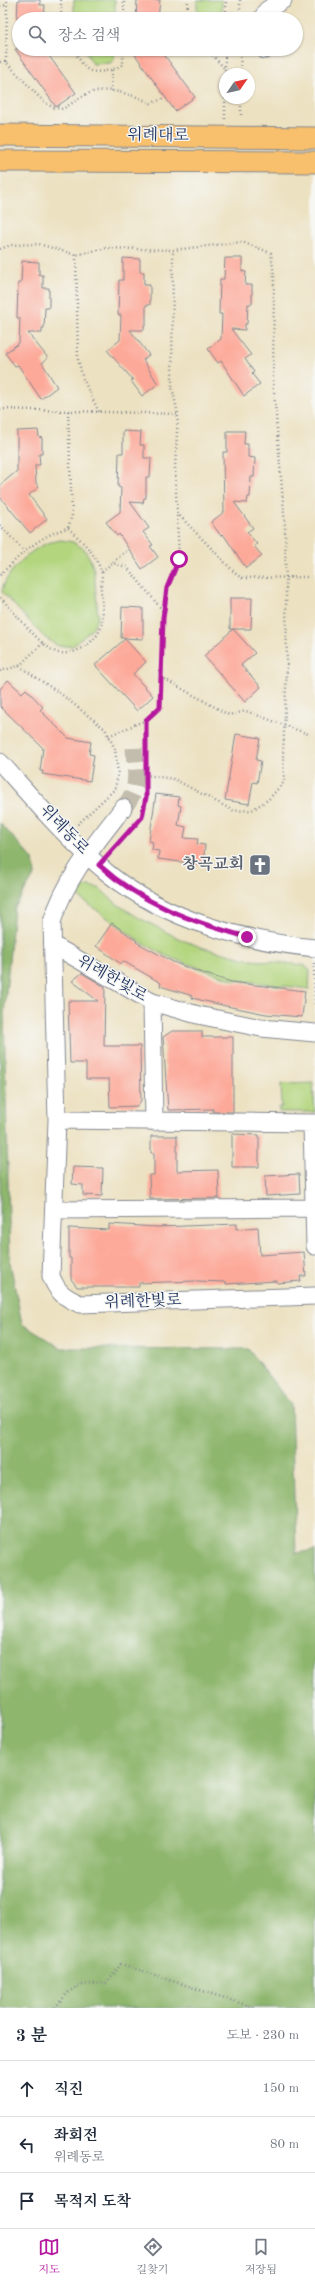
<!DOCTYPE html>
<html lang="ko">
<meta charset="utf-8">
<style>
body{margin:0;font-family:"Old Standard TT","Noto Serif KR",serif;background:#f2f2f3;color:#1f2937}
.compass{position:absolute;left:219px;top:68px;width:36px;height:36px;border-radius:50%;background:#fff;box-shadow:0 1px 3px #0004;rotate:56deg}
.stop{position:absolute;width:12px;height:12px;margin:-9px;border:3px solid #b5179e;border-radius:50%;background:#fff}
.stop.end{background:#b5179e;border-color:#fff;box-shadow:0 1px 4px #0008}
.list{margin:0;padding:0;list-style:none}
h2{display:flex;justify-content:space-between;align-items:center;height:52px;margin:0;padding:0 16px;font-size:17px}
h2 small{font-size:13px;font-weight:400;color:#747a83}
.list li{display:grid;grid-template-columns:26px 1fr auto;gap:12px;align-items:center;box-sizing:border-box;height:56px;padding:0 16px;border-top:1px solid #e0e1e3}
.list b{display:block;font-size:15px;white-space:nowrap}
.list p{margin:0;font-size:13px;white-space:nowrap;color:#747a83}
.list em{font-size:13px;font-style:normal;color:#747a83}
.icon{flex:none;width:22px;height:22px;fill:none;stroke:currentColor;stroke-width:2;stroke-linecap:round;stroke-linejoin:round}
.map{position:relative;flex:none;width:315px;height:2008px;overflow:hidden}
.search{position:absolute;background:#fff;box-shadow:0 1px 3px #0004;left:12px;right:12px;top:12px;height:44px;display:flex;align-items:center;gap:10px;box-sizing:border-box;padding:0 14px;border-radius:22px;color:#747a83;font-size:15px}
.sheet{height:220px;background:#fff}
nav{display:flex;justify-content:space-around;align-items:center;box-sizing:border-box;height:56px;border-top:1px solid #e0e1e3;background:#fff;font-size:11px;color:#747a83}
nav a{display:grid;justify-items:center;gap:2px}
nav .on{color:#b5179e}
.map>svg:first-child{display:block}
.green{fill:#b3d57e;stroke:#67826e}
.forest{fill:#8eb66d;stroke:#547266}
.building{fill:#fda999}
.lines{fill:none;stroke-linecap:round;stroke-linejoin:round}
.minor-tunnel{stroke:#c2bdad;stroke-width:17;stroke-dasharray:17 8;stroke-linecap:butt}
.minor-casing{stroke:#848890;stroke-width:19}
.major-casing{stroke:#848890;stroke-width:23}
.path{stroke:#848890;stroke-width:2.5;stroke-dasharray:1 3;stroke-linecap:butt}
.minor{stroke:#fff;stroke-width:17}
.major{stroke:#f8bf6c;stroke-width:21}
.route{stroke:#b5179e;stroke-width:5}
.labels{text-anchor:middle;dominant-baseline:central;stroke-width:3;stroke-linejoin:round;paint-order:stroke}
.street-label{font-size:16px;fill:#1b2f5e;stroke:#f6f6f2}
.worship-label{font-size:16px;font-weight:bold;fill:#5b616d;stroke:#f6f6f2;text-anchor:end}
</style>
<div class="map">
<svg width="315" height="2008" viewBox="0 0 315 2008">
<rect width="100%" height="100%" fill="#f6f6f2"/>
<filter id="ink" filterUnits="userSpaceOnUse"><feTurbulence type="fractalNoise" baseFrequency=".025" numOctaves="2"/><feDisplacementMap in="SourceGraphic" scale="8" xChannelSelector="R" yChannelSelector="G"/><feConvolveMatrix kernelMatrix="1 2 1 2 8 2 1 2 1" color-interpolation-filters="sRGB"/></filter>
<filter id="wash" filterUnits="userSpaceOnUse"><feTurbulence type="fractalNoise" baseFrequency=".012" numOctaves="4" result="noise"/><feDisplacementMap in="SourceGraphic" scale="16" xChannelSelector="R" yChannelSelector="G"/><feGaussianBlur stdDeviation="0.9" result="paint"/><feColorMatrix in="noise" values="0 0 0 0 0 0 0 0 0 0 0 0 0 0 0 0 0 1.4 0 .05"/><feComposite in="paint" operator="in"/></filter>
<g filter="url(#wash)">
<rect width="100%" height="100%" fill="#ece1c1"/>
<path class="green" d="M 74,0 L 115,0 L 115,19 L 74,19 Z
M 197,0 L 222,0 L 222,19 L 197,19 Z
M 84,49 L 114,49 L 114,60 L 110,63 L 93,64 Z
M 61,540 L 73,542 L 84,549 L 90,559 L 94,570 L 98,617 L 92,629 L 73,646 L 58,646 L 44,637 L 2,592 C 4,574 29,551 45,544 C 50,542 56,541 61,540 Z
M 88,886 L 99,888 L 117,904 L 139,918 L 182,940 L 204,948 L 251,960 L 305,965 L 310,971 L 309,989 L 234,980 L 168,957 L 141,942 L 77,896 L 81,889 Z
M 313,1083 L 315,1112 L 279,1112 L 279,1107 L 282,1107 L 281,1084 Z"/>
<path class="forest" d="M 0,823 L 33,859 L 35,874 L 14,909 L 4,1014 L 10,1262 L 22,1324 L 61,1348 L 248,1349 L 291,1405 L 296,1553 L 315,1550 L 315,2008 L 0,2008 Z"/>
<g id="blocks">
<path class="building" d="M 18,0 L 40,0 L 40,5 L 45,5 L 44,19 L 17,19 Z
M 137,0 L 160,0 L 158,19 L 136,19 Z
M 15,49 L 44,49 L 76,93 L 56,107 Z
M 131,49 L 160,49 L 195,97 L 175,111 Z
M 123,258 L 140,259 L 140,272 L 144,272 L 144,285 L 150,285 L 150,305 L 146,305 L 146,325 L 144,325 L 144,330 L 130,330 L 149,355 L 143,360 L 158,384 L 142,396 L 131,381 L 133,380 L 107,350 L 120,340 L 121,315 L 118,315 L 119,280 L 123,280 Z
M 225,258 L 242,258 L 242,271 L 246,272 L 245,285 L 252,285 L 252,304 L 248,304 L 247,324 L 245,324 L 245,330 L 231,329 L 251,355 L 245,359 L 254,372 L 252,374 L 260,384 L 244,396 L 221,361 L 218,363 L 208,349 L 221,339 L 222,314 L 219,314 L 220,279 L 224,279 Z
M 22,261 L 39,262 L 39,275 L 43,275 L 43,288 L 49,288 L 49,308 L 45,308 L 44,328 L 42,328 L 42,333 L 28,333 L 48,358 L 42,363 L 57,387 L 41,399 L 18,365 L 15,366 L 5,353 L 19,343 L 20,318 L 17,318 L 18,283 L 21,283 Z
M 38,430 L 39,437 L 42,438 L 42,454 L 39,454 L 40,465 L 35,465 L 36,483 L 39,487 L 29,495 L 47,519 L 30,533 L 0,497 L 0,485 L 17,471 L 17,431 Z
M 123,431 L 141,432 L 140,445 L 144,445 L 144,458 L 151,458 L 150,477 L 146,477 L 146,498 L 144,498 L 143,503 L 130,502 L 149,528 L 143,532 L 153,545 L 150,546 L 158,557 L 142,569 L 119,534 L 117,536 L 106,522 L 120,512 L 121,488 L 118,487 L 119,453 L 123,453 Z
M 227,431 L 245,431 L 244,444 L 248,444 L 248,457 L 255,458 L 254,477 L 251,477 L 250,497 L 248,497 L 247,503 L 234,502 L 253,528 L 247,532 L 257,544 L 254,546 L 262,556 L 246,568 L 223,534 L 221,536 L 211,522 L 224,512 L 223,452 L 227,452 Z
M 230,598 L 252,598 L 251,629 L 230,629 Z
M 122,607 L 143,608 L 143,639 L 121,638 Z
M 233,629 L 255,653 L 241,665 L 261,687 L 245,702 L 204,656 Z
M 125,639 L 146,662 L 133,674 L 153,696 L 137,711 L 95,665 Z
M 8,680 L 22,693 L 26,689 L 43,707 L 40,710 L 68,738 L 91,742 L 89,754 L 94,755 L 90,781 L 42,774 L 43,771 L 40,771 L 43,748 L 0,706 L 0,689 Z
M 236,734 L 260,738 L 256,760 L 261,761 L 257,783 L 253,782 L 249,804 L 225,800 Z
M 156,794 L 179,797 L 178,805 L 181,806 L 178,825 L 186,827 L 184,838 L 198,839 L 197,844 L 205,845 L 203,865 L 158,859 L 159,851 L 152,850 L 153,842 L 149,841 Z
M 112,923 L 137,941 L 136,942 L 173,962 L 196,971 L 231,982 L 305,991 L 302,1017 L 266,1014 L 226,1006 L 192,998 L 193,996 L 160,986 L 161,983 L 123,961 L 121,964 L 96,946 Z
M 82,973 L 105,987 L 104,1046 L 140,1046 L 141,1101 L 137,1106 L 110,1107 L 109,1079 L 86,1079 L 86,1063 L 70,1063 L 68,1001 L 98,1001 L 72,981 Z
M 172,1031 L 202,1031 L 202,1037 L 233,1037 L 233,1112 L 213,1112 L 213,1109 L 168,1110 L 163,1037 Z
M 232,1134 L 259,1135 L 259,1167 L 232,1167 Z
M 151,1136 L 177,1136 L 177,1171 L 218,1170 L 219,1198 L 150,1199 L 149,1175 L 154,1175 L 154,1153 L 151,1153 Z
M 73,1167 L 103,1168 L 102,1196 L 83,1195 L 83,1185 L 72,1184 Z
M 299,1174 L 300,1194 L 266,1196 L 265,1176 Z
M 109,1224 L 158,1227 L 237,1224 L 237,1229 L 258,1227 L 260,1255 L 304,1252 L 306,1276 L 300,1276 L 301,1281 L 277,1283 L 277,1281 L 226,1284 L 226,1282 L 196,1281 L 139,1283 L 139,1287 L 77,1287 L 71,1279 L 71,1258 L 69,1258 L 69,1228 L 109,1230 Z"/>
</g>
</g>
<g filter="url(#ink)">
<use href="#blocks" fill-opacity="0" stroke="#848890" stroke-width="1"/>
<g class="lines">
<path class="minor-tunnel" d="M 123,808 C 141,788 135,773 134,748"/>
<g class="minor-casing">
<path id="minor" d="M 262,19 L 267,10 L 283,0
M 265,49 L 265,50
M 0,762 C 35,801 69,842 110,875 C 167,920 244,941 315,948
M 123,808 C 95,844 65,879 52,922 L 57,1120 L 51,1276 C 57,1292 64,1297 80,1304 L 315,1296
M 53,945 L 152,1002 L 198,1015 L 261,1028 L 315,1033
M 152,1002 L 154,1122
M 57,1120 L 315,1123
M 312,1123 L 315,1246
M 54,1210 L 313,1208"/>
</g>
<g class="major-casing">
<path id="major" d="M 0,135 L 315,138
M 0,161 L 315,162"/>
</g>
<path class="path" d="M 61,0 L 61,19
M 240,0 L 240,19
M 0,6 L 7,5
M 124,19 L 124,0
M 187,19 L 188,0
M 226,19 L 226,0
M 73,49 C 77,55 81,63 86,68 C 94,76 115,70 123,64 L 123,49
M 207,49 L 225,69
M 240,49 L 241,74
M 0,62 L 6,62 L 43,101 L 52,107 L 63,109 C 71,104 79,98 87,94 C 107,85 133,95 151,103 L 166,98
M 6,62 L 7,0
M 225,74 L 225,49
M 111,91 L 112,70
M 241,98 L 241,117
M 225,119 L 225,83
M 0,249 L 11,245 L 39,244 L 76,255 L 106,248 L 173,250 L 242,242 L 271,253 L 274,275 L 273,379 L 285,526 L 287,665 L 283,755 L 284,782 L 269,799 L 252,810 L 234,811 L 174,779 L 146,775
M 76,255 L 78,359 L 83,379 L 99,412
M 0,409 L 178,414
M 68,411 L 72,515 L 68,528
M 177,513 L 237,575 L 242,578 L 309,577
M 0,525 L 24,551
M 113,562 L 130,548
M 102,572 L 112,563 L 127,567 L 164,612
M 0,575 C 20,555 40,535 68,528 C 80,539 97,555 101,571 C 103,576 101,584 101,589 C 103,615 108,633 82,648 C 75,652 68,654 59,653 C 42,649 13,610 0,597
M 19,666 L 61,694 L 105,729 L 115,749 L 118,773 L 115,789 L 77,825
M 0,671 L 19,666 L 43,643
M 161,677 L 229,715 L 246,711 L 308,734
M 146,720 L 160,707 L 163,618 L 167,588 L 179,559 L 175,469 L 178,414 L 172,387 L 173,250
M 108,855 L 142,817 L 146,797 L 146,720 L 108,736
M 314,963 L 315,1005
M 55,2008 C 74,1983 77,1985 107,1983 L 121,1964 L 255,2008"/>
<use href="#minor" class="minor"/>
<use href="#major" class="major"/>
</g>
</g>
<g class="lines" filter="url(#ink)">
<path class="route" d="M 179,559 L 167,588 L 163,618 L 160,707 L 146,720 L 146,797 L 142,817 L 99,865 C 142,904 192,922 247,937"/>
</g>
<defs>
<g id="church-square" transform="scale(1.15)"><rect x="-9" y="-9" width="18" height="18" rx="4" fill="#6b7280" stroke="#f6f6f2"/><path d="M-1.2-6h2.4v3.5h3.3v2.4h-3.3V6h-2.4V-.1h-3.3v-2.4h3.3Z" fill="#fff"/></g>
</defs>
<g fill-rule="evenodd">
<use href="#church-square" x="260" y="865"/>
</g>
<g class="labels">
<g class="street-label">
<text transform="translate(158 136) rotate(1)">위례대로</text>
<text transform="translate(64 830) rotate(46)">위례동로</text>
<text transform="translate(112 979) rotate(30)">위례한빛로</text>
<text transform="translate(143 1302) rotate(-2)">위례한빛로</text>
</g>
<g class="worship-label">
<text x="244" y="865">창곡교회</text>
</g>
</g>
</svg>
<svg class="compass" viewBox="-18 -18 36 36"><path d="M0-13l5 13h-10z" fill="#e53935"/><path d="M0 13l5-13h-10z" fill="#747a83"/></svg>
<div class="stop" style="left:179px;top:559px"></div>
<div class="stop end" style="left:247px;top:937px"></div>
<div class="search"><svg class="icon" aria-label="search" viewBox="0 0 24 24"><circle cx="10" cy="10" r="6"/><path d="M15 15l6 6"/></svg>장소 검색</div>
</div>
<section class="sheet">
<h2>3 분<small>도보 · 230 m</small></h2>
<ul class="list">
<li><svg class="icon" aria-label="ahead" viewBox="0 0 24 24"><path d="M12 20V5M6 11l6-6 6 6"/></svg><div><b>직진</b></div><em>150 m</em></li>
<li><svg class="icon" aria-label="left" viewBox="0 0 24 24"><path d="M17 20v-9H6M10 6l-5 5 5 5"/></svg><div><b>좌회전</b><p>위례동로</p></div><em>80 m</em></li>
<li><svg class="icon" aria-label="arrive" viewBox="0 0 24 24"><path d="M6 21V4h12l-3 4 3 4H6"/></svg><div><b>목적지 도착</b></div></li>
</ul>
</section>
<nav>
<a class="on"><svg class="icon" aria-label="map" viewBox="0 0 24 24"><path d="M3 6l6-2 6 2 6-2v14l-6 2-6-2-6 2zM9 4v14M15 6v14"/></svg>지도</a>
<a><svg class="icon" aria-label="directions" viewBox="0 0 24 24"><path d="M12 3l9 9-9 9-9-9zM9 14v-3h6M13 9l2 2-2 2"/></svg>길찾기</a>
<a><svg class="icon" aria-label="saved" viewBox="0 0 24 24"><path d="M7 4h10v16l-5-4-5 4z"/></svg>저장됨</a>
</nav>
